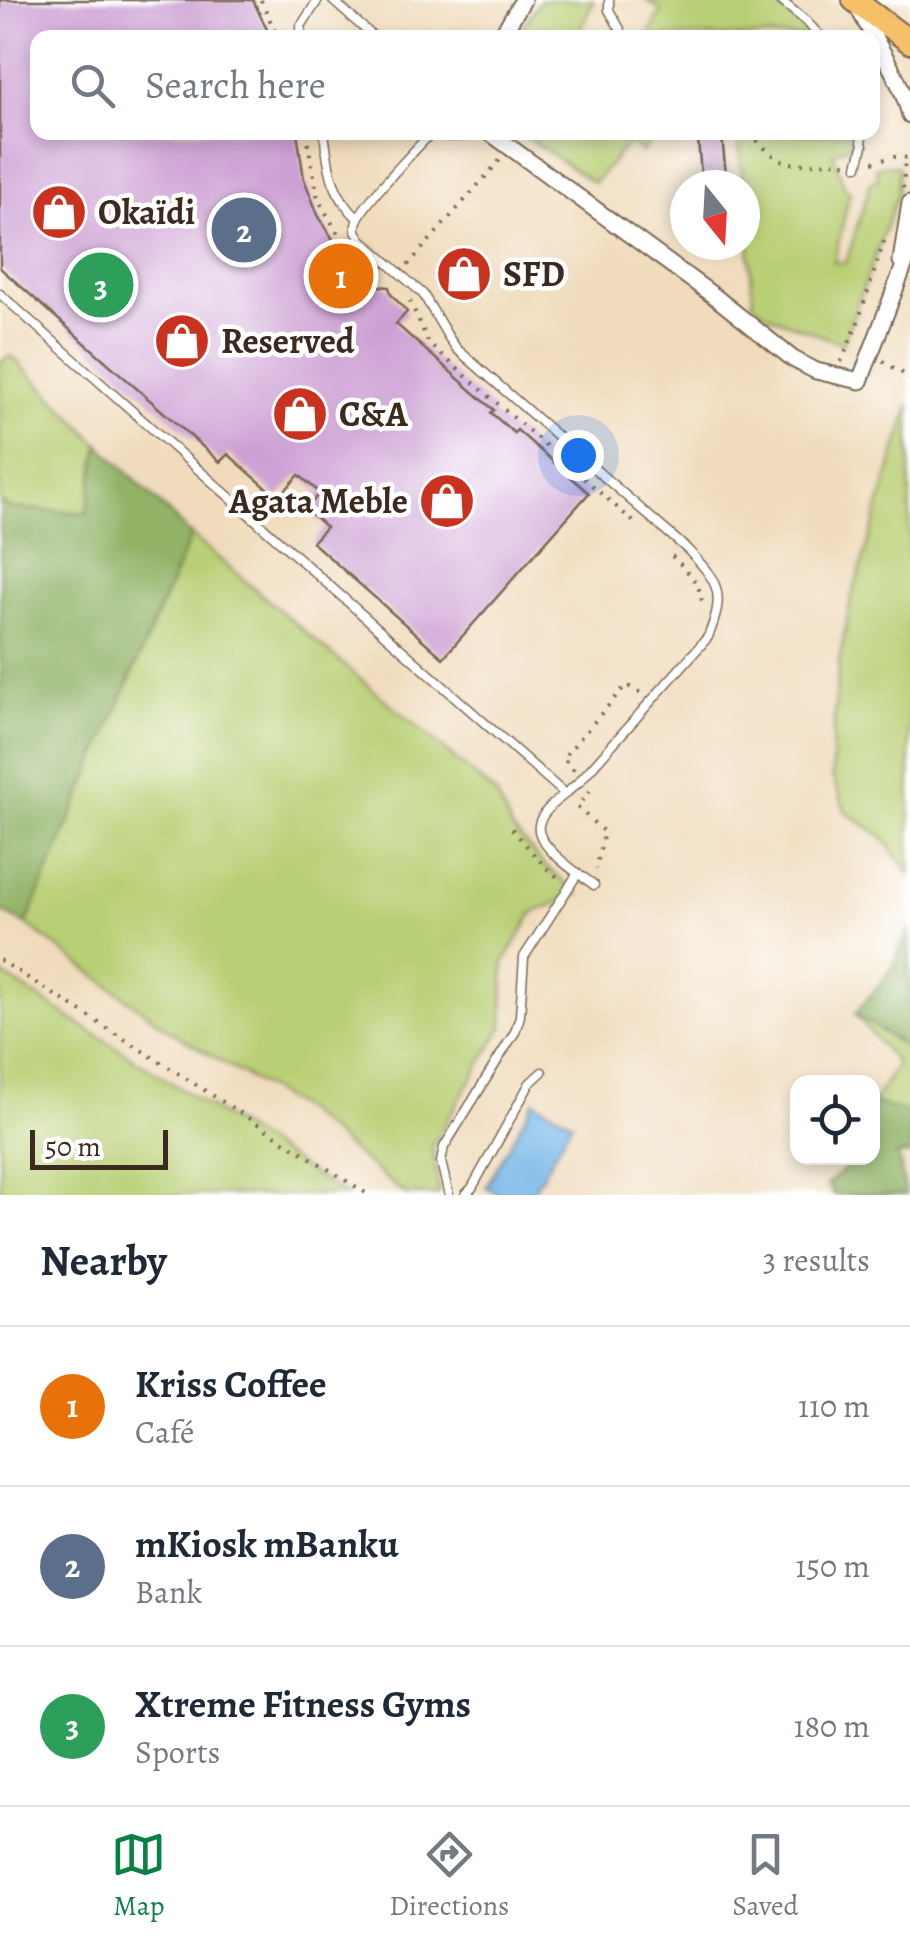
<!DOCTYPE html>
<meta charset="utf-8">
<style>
body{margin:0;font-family:Alegreya,serif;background:#f6f6f7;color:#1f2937}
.controls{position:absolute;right:30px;bottom:30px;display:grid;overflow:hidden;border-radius:20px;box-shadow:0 5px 15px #0003}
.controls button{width:90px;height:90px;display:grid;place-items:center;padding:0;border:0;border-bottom:2px solid #e0e1e3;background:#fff;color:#1f2937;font:50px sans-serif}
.compass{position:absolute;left:670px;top:170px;width:90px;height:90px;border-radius:50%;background:#fff;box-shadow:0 5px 15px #0003;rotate:162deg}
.scale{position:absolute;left:30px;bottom:25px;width:138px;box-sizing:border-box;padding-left:10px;border:5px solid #3b2a1e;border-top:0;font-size:28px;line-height:35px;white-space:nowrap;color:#3b2a1e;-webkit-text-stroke:8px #fff;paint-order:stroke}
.you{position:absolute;left:578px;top:455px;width:35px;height:35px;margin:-25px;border:8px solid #fff;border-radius:50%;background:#1a73e8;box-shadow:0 0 0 15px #1a73e833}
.badge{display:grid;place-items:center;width:65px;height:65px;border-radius:50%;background:#0b8043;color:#fff;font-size:32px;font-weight:700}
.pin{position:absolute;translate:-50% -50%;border:5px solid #fff;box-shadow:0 2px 10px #0006}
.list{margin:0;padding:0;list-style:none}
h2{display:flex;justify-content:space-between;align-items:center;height:130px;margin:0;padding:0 40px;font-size:42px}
h2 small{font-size:32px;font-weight:400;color:#747a83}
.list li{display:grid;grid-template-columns:65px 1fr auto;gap:30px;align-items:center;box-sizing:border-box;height:160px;padding:0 40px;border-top:2px solid #e0e1e3}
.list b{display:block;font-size:38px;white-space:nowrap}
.list p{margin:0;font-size:32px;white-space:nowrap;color:#747a83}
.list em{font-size:32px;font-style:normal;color:#747a83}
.icon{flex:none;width:55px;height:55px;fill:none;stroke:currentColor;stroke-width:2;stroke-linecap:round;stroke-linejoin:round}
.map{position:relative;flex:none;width:910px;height:1195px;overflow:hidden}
.search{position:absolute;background:#fff;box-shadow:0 5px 15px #0003;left:30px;right:30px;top:30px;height:110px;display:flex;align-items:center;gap:25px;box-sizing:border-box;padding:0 35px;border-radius:20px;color:#747a83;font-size:38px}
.sheet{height:610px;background:#fff}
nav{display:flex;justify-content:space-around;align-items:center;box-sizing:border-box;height:140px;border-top:2px solid #e0e1e3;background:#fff;font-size:28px;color:#747a83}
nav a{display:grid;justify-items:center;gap:5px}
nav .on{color:#0b8043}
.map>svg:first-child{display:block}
.green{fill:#b9cf74;stroke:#7a7c49;stroke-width:2.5}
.forest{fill:#92b266;stroke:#666e42;stroke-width:2.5}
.water{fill:#72b4e7;stroke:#566f82;stroke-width:2.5}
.building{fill:#cda0d4}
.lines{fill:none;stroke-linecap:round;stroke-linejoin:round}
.service-casing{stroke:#7a6855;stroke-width:11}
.minor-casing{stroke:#7a6855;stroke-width:19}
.primary-casing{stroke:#7a6855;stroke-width:26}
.path{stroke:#7a6855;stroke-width:4;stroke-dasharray:2.5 8;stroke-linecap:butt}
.service{stroke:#fff;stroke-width:8}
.minor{stroke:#fff;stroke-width:15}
.primary{stroke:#f6c06b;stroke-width:22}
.labels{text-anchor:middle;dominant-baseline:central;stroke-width:9;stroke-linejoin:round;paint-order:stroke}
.poi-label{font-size:35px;font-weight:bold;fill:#3b2a1e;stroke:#fff;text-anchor:start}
</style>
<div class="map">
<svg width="910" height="1195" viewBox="0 0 910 1195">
<rect width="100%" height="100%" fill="#fff"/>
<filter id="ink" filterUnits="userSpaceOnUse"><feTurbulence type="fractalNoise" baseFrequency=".01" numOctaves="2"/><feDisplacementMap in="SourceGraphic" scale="20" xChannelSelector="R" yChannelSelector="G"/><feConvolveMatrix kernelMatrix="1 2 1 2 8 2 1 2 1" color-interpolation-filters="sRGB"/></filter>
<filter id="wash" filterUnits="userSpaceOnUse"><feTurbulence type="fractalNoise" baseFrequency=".0048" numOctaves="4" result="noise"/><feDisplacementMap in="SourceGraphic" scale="40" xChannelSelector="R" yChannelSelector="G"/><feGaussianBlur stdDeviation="2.25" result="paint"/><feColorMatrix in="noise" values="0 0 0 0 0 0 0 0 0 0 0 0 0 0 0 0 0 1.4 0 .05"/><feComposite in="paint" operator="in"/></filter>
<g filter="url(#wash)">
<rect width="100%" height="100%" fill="#f0dcbc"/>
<path class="green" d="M 541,0 L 594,0 L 576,37 L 515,37 Z
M 646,0 L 769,0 L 792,17 L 811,37 L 648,37 L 661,10 Z
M 520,133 L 658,133 L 642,152 L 628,143 L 594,183 Z
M 738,133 L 855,133 C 856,147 844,148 833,153 L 844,186 L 850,192 L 834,262 L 846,263 L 871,181 L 878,179 L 876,167 L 895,165 L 899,167 L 897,196 L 843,344 L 770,316 L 753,303 L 745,185 L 743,185 Z
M 12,356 L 99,444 L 87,513 L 9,508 L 0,502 L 0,361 Z
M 910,404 L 910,874 L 883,837 L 846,812 L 832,776 L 833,733 L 839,662 L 851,600 Z
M 191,535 L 496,794 L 512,829 L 546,867 L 579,894 L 533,913 L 504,962 L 503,1027 L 432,1145 L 439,1193 L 436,1195 L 406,1195 L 301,1109 L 172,1032 L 26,924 Z
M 0,973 L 346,1195 L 0,1195 Z
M 855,1014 L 910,1050 L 910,1114 L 873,1103 L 897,1064 Z"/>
<path class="forest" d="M 99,444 L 191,535 L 26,924 L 0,911 L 0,502 L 10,508 L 87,513 Z
M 910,928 L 910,1050 L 855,1014 L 891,970 Z
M 873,1103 L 910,1113 L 910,1155 L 898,1154 L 906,1195 L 834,1195 L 827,1184 L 848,1166 L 842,1158 L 872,1158 Z"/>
<path class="water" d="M 534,1101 L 572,1122 L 531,1195 L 501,1195 L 486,1187 Z"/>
<g id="blocks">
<path class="building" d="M 0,0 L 253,0 L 271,38 L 38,38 L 38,132 L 297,132 L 304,179 L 318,215 L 338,248 L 365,280 L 367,278 L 377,286 L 389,287 L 391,294 L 407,312 L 396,324 L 494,410 L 491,413 L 514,433 L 517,430 L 589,493 L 443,658 L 312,542 L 326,527 L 306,509 L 320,493 L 299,475 L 278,498 L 228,454 L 220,462 L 0,268 Z
M 722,137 L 727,185 L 702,185 L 698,140 Z"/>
</g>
</g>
<g filter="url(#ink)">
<use href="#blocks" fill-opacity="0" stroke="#7a6855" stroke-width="2.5"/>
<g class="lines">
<g class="service-casing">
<path id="service" d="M 332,0 L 375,38
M 609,0 L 609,10 L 620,29
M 780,0 L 806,21 L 822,38
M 301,38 L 301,26 L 318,0
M 324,132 C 329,170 330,191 358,219
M 858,166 L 863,146 L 860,132
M 0,294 L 565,794 L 579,782 L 708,637 C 726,593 719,582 687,549 L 457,349 L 449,338 L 423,294 L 362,240 C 358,235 355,232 356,225 C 357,209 418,147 432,132
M 565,794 C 556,801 541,813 539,825 C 535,846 579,874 594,885
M 449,1195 L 441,1162 L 444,1147 L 515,1032 L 520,1016 L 524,957 L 578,873
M 465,1195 L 472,1188 L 530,1083 L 542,1072"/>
</g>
<g class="minor-casing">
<path id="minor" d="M 859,9 C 876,44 900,76 910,115
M 500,38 L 523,0
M 446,132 L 463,132
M 489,132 L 714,296 L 793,359 L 816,371 L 860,381 L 910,250
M 901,261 L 910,203"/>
</g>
<g class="primary-casing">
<path id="primary" d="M 854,0 L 910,42"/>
</g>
<path class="path" d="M 261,0 L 278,38
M 306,132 L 318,199 L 340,237 L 356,258 L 362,256
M 750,132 C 760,144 774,160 790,163 C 809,166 826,159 849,164
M 873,162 L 894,157 L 910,158
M 903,188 L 905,158
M 408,265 L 500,160
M 410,301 L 429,344 L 635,523
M 883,361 L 910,378
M 841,362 L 857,325 L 886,235
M 672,556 C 687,571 702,583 702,606
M 574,770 L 563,758 L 626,685 L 641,693
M 590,791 L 577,807 L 604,832 L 596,869
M 512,829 L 545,867 L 560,879
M 0,960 L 369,1195"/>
<use href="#service" class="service"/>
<use href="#minor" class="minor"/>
<use href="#primary" class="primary"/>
</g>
</g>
<defs>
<g id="shop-disc" transform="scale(2.875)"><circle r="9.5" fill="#c8321e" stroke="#fff"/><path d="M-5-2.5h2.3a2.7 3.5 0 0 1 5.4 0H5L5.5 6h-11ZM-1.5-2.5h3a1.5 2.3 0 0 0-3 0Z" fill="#fff"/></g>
</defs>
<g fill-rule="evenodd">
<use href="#shop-disc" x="59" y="212"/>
<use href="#shop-disc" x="464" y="274"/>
<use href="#shop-disc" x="182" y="341"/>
<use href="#shop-disc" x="300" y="414"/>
<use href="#shop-disc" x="447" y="501"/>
</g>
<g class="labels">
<g class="poi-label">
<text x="98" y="212">Okaïdi</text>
<text x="503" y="274">SFD</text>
<text x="221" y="341">Reserved</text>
<text x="339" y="414">C&amp;A</text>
<text x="408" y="501" text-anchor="end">Agata Meble</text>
</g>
</g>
</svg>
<div class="controls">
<button><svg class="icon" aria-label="locate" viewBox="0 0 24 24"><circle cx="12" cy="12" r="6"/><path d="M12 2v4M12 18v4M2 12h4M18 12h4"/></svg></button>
</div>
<svg class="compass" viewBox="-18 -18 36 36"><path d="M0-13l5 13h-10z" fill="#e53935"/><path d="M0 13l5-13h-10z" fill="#747a83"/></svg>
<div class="scale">50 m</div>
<div class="you"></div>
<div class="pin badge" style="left:341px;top:276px;background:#e8710a">1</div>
<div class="pin badge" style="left:244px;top:230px;background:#5c6f8a">2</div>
<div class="pin badge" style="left:101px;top:285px;background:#2e9e5b">3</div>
<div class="search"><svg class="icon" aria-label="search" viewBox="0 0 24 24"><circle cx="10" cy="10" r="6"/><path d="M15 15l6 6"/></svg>Search here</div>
</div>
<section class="sheet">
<h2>Nearby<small>3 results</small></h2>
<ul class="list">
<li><span class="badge" style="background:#e8710a">1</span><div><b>Kriss Coffee</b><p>Café</p></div><em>110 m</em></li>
<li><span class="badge" style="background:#5c6f8a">2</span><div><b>mKiosk mBanku</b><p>Bank</p></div><em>150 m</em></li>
<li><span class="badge" style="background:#2e9e5b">3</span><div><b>Xtreme Fitness Gyms</b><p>Sports</p></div><em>180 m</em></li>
</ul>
</section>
<nav>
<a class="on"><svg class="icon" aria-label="map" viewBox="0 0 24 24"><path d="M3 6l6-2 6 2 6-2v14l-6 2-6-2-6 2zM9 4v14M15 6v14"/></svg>Map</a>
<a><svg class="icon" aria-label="directions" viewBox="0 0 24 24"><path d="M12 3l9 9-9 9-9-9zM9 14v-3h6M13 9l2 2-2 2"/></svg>Directions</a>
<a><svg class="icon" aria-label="saved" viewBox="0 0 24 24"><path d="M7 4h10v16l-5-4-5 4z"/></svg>Saved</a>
</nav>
